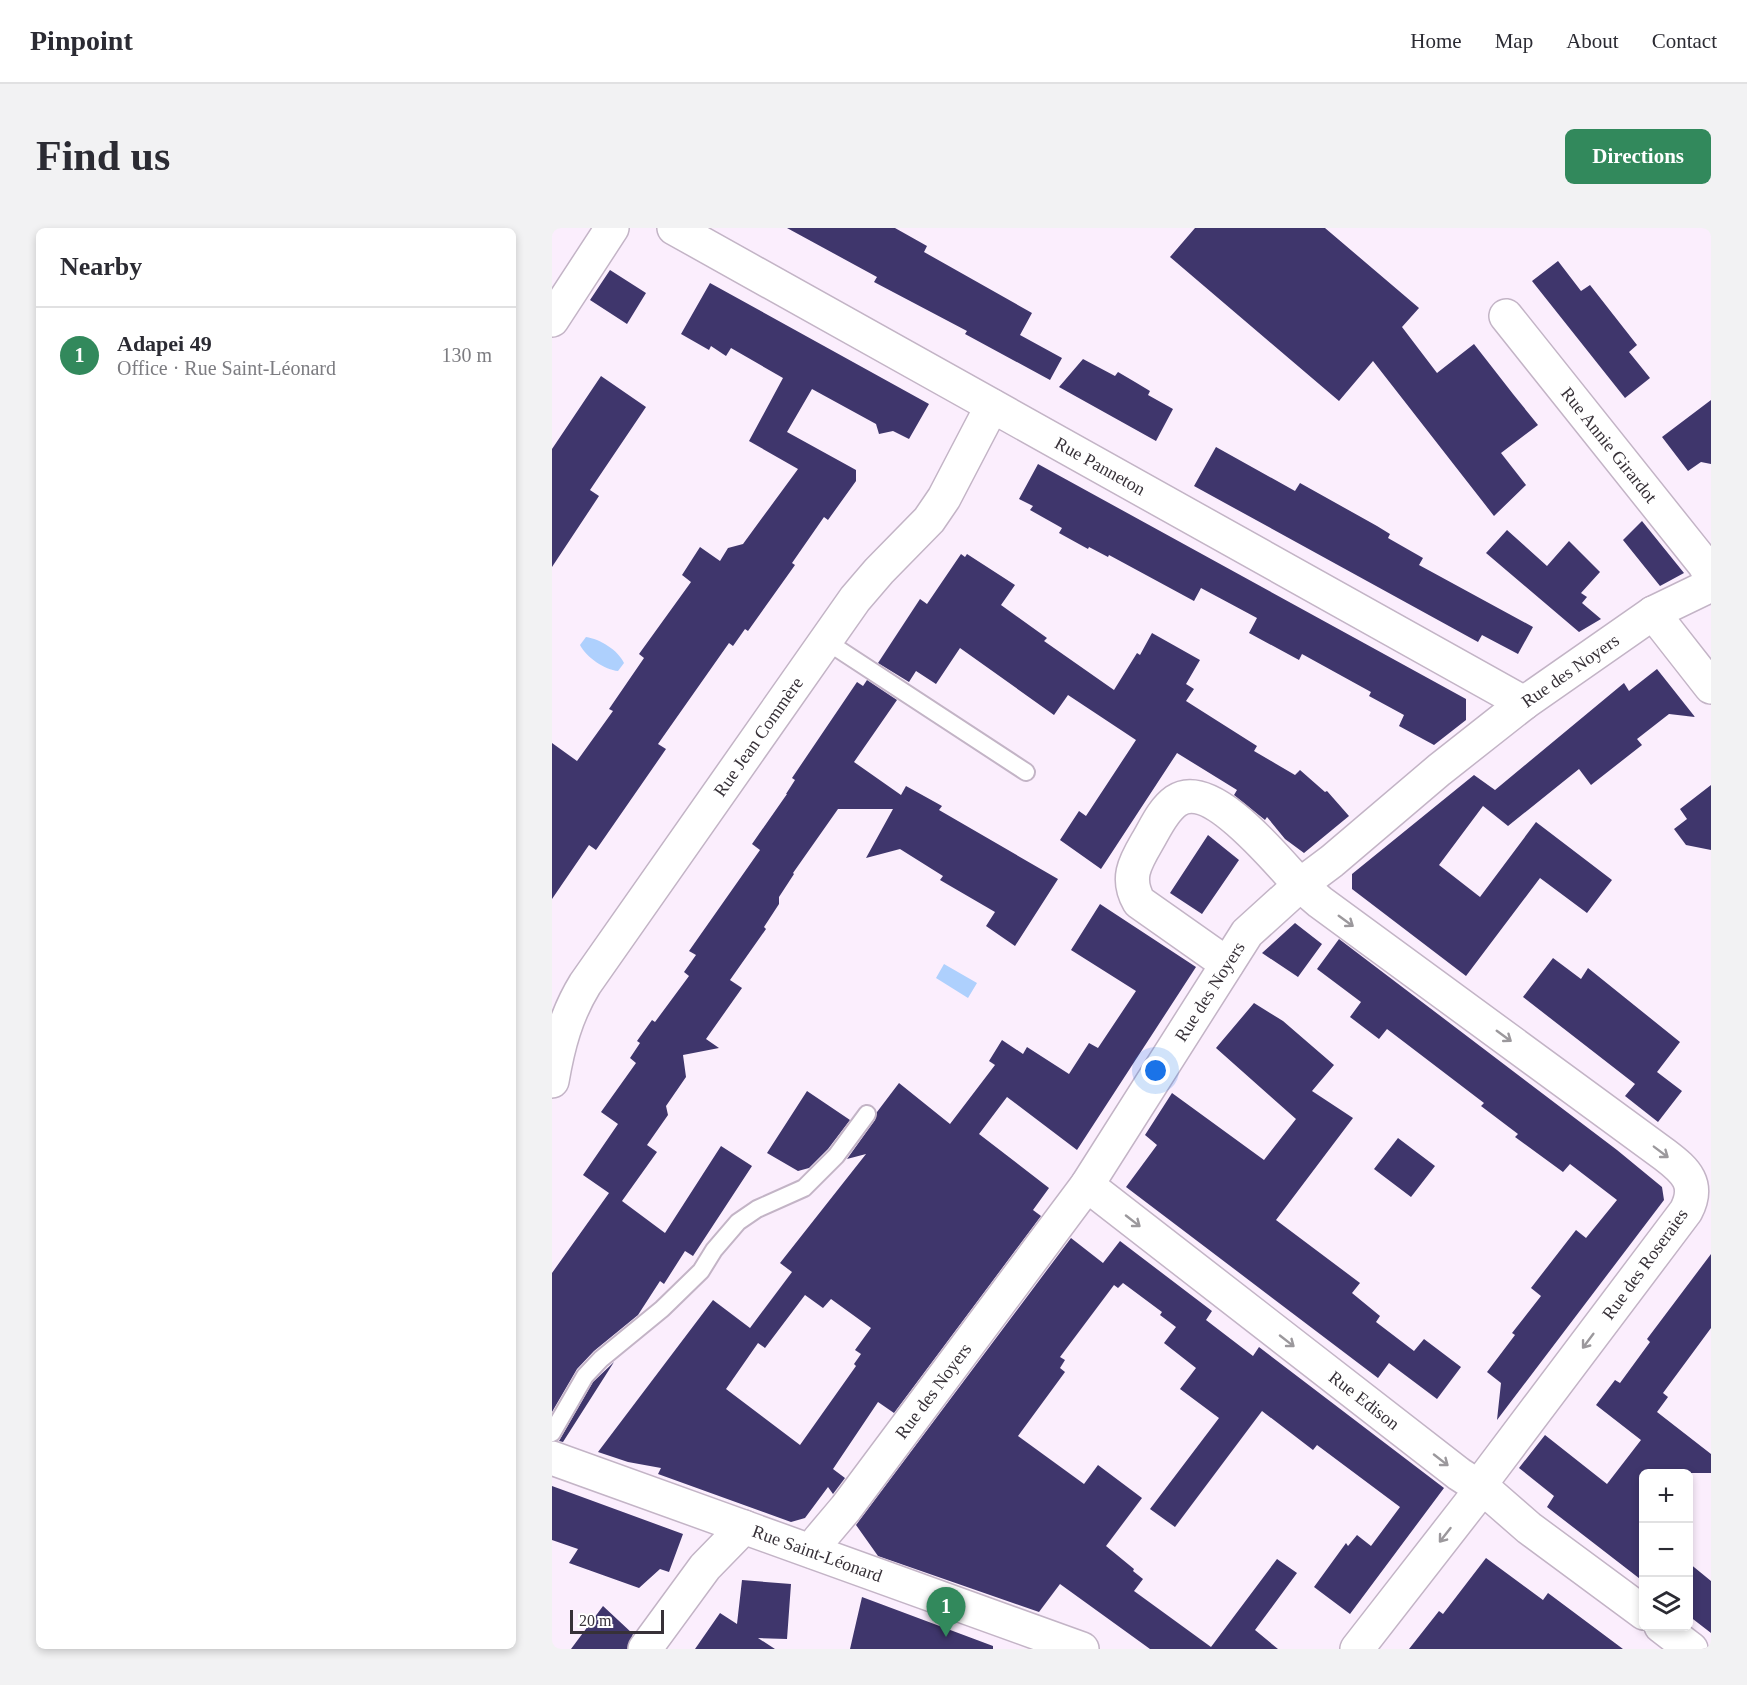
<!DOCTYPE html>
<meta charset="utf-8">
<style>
body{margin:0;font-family:"Times New Roman",serif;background:#f2f2f3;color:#2b2b33}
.controls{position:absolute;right:18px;bottom:18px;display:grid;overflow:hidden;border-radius:9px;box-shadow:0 3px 9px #0003}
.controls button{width:54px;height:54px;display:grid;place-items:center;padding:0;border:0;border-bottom:2px solid #e1e1e2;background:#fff;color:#2b2b33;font:30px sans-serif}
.scale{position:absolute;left:18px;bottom:15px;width:94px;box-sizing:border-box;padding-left:6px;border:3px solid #373138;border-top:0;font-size:16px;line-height:21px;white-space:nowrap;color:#373138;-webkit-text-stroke:4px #fff;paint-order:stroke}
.you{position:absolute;left:604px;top:843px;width:21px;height:21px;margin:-15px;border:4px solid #fff;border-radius:50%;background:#1a73e8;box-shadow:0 0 0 9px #1a73e833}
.badge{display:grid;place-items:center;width:39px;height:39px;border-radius:50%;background:#32895c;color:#fff;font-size:20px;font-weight:700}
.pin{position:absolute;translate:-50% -50px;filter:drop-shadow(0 2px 3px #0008)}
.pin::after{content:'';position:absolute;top:32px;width:21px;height:18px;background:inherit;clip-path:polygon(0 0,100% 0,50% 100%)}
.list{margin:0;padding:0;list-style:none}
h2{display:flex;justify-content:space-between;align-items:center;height:78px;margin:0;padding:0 24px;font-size:26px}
h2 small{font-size:20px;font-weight:400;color:#7c7c81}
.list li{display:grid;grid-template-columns:39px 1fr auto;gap:18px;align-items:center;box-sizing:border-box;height:96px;padding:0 24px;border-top:2px solid #e1e1e2}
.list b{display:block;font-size:22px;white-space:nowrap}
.list p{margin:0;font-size:20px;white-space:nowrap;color:#7c7c81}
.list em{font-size:20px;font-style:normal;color:#7c7c81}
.icon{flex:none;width:33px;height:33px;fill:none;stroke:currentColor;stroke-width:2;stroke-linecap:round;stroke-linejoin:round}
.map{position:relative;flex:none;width:1159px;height:1421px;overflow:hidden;border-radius:9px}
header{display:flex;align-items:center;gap:36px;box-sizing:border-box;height:84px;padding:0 30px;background:#fff;border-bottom:2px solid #e1e1e2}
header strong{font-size:28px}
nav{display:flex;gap:33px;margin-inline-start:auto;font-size:21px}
.intro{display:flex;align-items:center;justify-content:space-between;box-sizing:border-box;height:144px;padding:0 36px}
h1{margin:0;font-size:42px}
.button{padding:15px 27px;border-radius:9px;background:#32895c;color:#fff;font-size:21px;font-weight:700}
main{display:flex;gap:36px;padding:0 36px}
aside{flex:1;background:#fff;border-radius:9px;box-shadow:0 3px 9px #0003}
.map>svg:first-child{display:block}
.water{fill:#aed0fd}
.building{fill:#3f366c;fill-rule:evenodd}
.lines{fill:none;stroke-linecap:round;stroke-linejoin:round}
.lane-casing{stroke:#c3b4c6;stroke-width:20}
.street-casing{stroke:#c3b4c6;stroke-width:36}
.secondary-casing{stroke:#c3b4c6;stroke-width:36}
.lane{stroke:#fff;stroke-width:16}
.street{stroke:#fff;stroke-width:33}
.secondary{stroke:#fff;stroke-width:33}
.oneway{stroke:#9b989c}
.labels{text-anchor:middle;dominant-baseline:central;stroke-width:6;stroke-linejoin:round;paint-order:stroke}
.street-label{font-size:18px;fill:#373138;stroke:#fff}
</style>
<header>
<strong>Pinpoint</strong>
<nav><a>Home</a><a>Map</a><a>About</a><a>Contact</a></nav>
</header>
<div class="intro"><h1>Find us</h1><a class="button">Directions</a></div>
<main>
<aside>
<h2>Nearby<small></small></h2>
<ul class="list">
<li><span class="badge">1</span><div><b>Adapei 49</b><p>Office · Rue Saint-Léonard</p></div><em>130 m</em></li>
</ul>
</aside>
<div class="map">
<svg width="1159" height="1421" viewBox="0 0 1159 1421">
<rect width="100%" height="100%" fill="#fbeefd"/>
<path class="water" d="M 34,409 C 48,411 66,422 72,435 L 66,443 C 53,442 34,429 28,417 Z
M 392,736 L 425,755 L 416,770 L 384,750 Z"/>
<path class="building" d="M 235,0 L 343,0 L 375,18 L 372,24 L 480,85 L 468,107 L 510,130 L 498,152 L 413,106 L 415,103 L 322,54 L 325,49 Z
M 643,0 L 773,0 L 867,80 L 850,99 L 885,145 L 922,116 L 961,166 L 986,197 L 949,225 L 974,257 L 942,288 L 821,133 L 787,173 L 618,29 Z
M 1006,33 L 1029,63 L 1038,57 L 1085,117 L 1077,124 L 1098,150 L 1073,170 L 980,53 Z
M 58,42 L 94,65 L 75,96 L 38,72 Z
M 158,55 L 377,176 L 357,211 L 341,203 L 327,206 L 324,196 L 260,161 L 235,204 L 304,242 L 304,253 L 276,292 L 272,289 L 240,335 L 243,337 L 196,403 L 193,401 L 181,418 L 177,415 L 106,516 L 114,521 L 44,622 L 37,617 L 0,671 L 0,515 L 25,533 L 61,483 L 57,481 L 92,430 L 87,426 L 139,354 L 130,347 L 148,319 L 168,333 L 176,320 L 191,316 L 246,241 L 197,213 L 231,150 L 179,120 L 174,128 L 159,118 L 157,122 L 129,106 Z
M 531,131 L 563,148 L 566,144 L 583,154 L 598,163 L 596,167 L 621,181 L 604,213 L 507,159 Z
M 49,148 L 94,179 L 38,262 L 47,268 L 0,339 L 0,221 Z
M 1159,172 L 1159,236 L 1149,234 L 1136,243 L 1110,209 Z
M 664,219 L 743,263 L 748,255 L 825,298 L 838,306 L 836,310 L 871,330 L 867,337 L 981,399 L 966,426 L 930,407 L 926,414 L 642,258 Z
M 486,236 L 914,471 L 914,492 L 882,517 L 847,498 L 852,487 L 817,468 L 819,464 L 750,426 L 747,432 L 697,405 L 705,390 L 649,360 L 642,373 L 557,327 L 556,329 L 537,319 L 536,321 L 507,305 L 510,300 L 478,282 L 481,278 L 467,271 Z
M 1090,293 L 1132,345 L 1108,358 L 1071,312 Z
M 955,302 L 995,338 L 1017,313 L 1048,344 L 1029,365 L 1035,369 L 1030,375 L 1049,391 L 1027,404 L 934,325 Z
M 409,326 L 413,329 L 415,326 L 463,357 L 449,377 L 495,410 L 492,413 L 562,462 L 585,425 L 588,427 L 600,405 L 648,432 L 634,456 L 642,461 L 634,473 L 705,518 L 702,523 L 743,547 L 748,542 L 773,564 L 775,563 L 797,588 L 752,625 L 733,611 L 715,589 L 713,592 L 682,567 L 685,562 L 625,525 L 549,641 L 508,612 L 527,583 L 534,588 L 584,512 L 516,467 L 502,487 L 408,420 L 384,456 L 364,443 L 357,454 L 326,435 L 368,371 L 375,376 Z
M 1105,441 L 1143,489 L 1117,486 L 1085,511 L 1090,517 L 1039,557 L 1027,541 L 956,598 L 931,578 L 887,637 L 928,669 L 984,594 L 1060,652 L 1035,685 L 988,650 L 914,748 L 800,661 L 800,646 L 922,547 L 943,562 L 1072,455 L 1077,463 Z
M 315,452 L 345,472 L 302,534 L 349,567 L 354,558 L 390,578 L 387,582 L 506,651 L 463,718 L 434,698 L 443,684 L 388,652 L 391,648 L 348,621 L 314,630 L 341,581 L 286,581 L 241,645 L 242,646 L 227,669 L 227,676 L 212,699 L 214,701 L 178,752 L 190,760 L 154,811 L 167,820 L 131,827 L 134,849 L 114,878 L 116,887 L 95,917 L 105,924 L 70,973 L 113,1005 L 169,918 L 200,938 L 141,1028 L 133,1023 L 112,1056 L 108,1053 L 86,1087 L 42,1123 L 25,1141 L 0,1184 L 0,1045 L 57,965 L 31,947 L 66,896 L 49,884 L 84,835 L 78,830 L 88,815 L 85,813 L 100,792 L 103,794 L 137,748 L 132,744 L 144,727 L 137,723 L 208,622 L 200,616 L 235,566 L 234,566 L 243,552 L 240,550 L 305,454 L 311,458 Z
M 1159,557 L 1159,622 L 1134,617 L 1122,601 L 1135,591 L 1128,581 Z
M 656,607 L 687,632 L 650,686 L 618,665 Z
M 548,676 L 644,739 L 525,922 L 455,869 L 427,906 L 497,960 L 481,982 L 489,988 L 342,1185 L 326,1174 L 281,1241 L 293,1250 L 281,1266 L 276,1259 L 253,1290 L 239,1294 L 106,1246 L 109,1240 L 76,1234 L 46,1224 L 161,1072 L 198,1100 L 240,1044 L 228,1035 L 314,926 L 295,931 L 323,892 L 325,884 L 347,855 L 398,896 L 443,837 L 437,833 L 450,812 L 471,826 L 475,819 L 517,846 L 537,815 L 546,820 L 584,763 L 519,722 ZM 253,1067 L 271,1080 L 279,1071 L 319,1100 L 303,1122 L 309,1126 L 302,1136 L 304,1138 L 248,1217 L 174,1161 L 206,1115 L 213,1120 Z
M 743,695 L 770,716 L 746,749 L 710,725 Z
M 787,711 L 1065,922 L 1110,959 L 1112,972 L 945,1192 L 949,1155 L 935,1144 L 963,1107 L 960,1105 L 989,1068 L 979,1060 L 1024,1002 L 1034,1010 L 1065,972 L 1018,936 L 1011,944 L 963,909 L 966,906 L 929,878 L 932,875 L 835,801 L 827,811 L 798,789 L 809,774 L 765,741 Z
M 1001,730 L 1029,751 L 1036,740 L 1128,814 L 1105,844 L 1130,863 L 1106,894 L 1073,868 L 1083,856 L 971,769 Z
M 702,775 L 731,793 L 782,837 L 760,863 L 801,890 L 724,992 L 808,1055 L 800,1065 L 828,1088 L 824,1094 L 862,1123 L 872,1111 L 909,1139 L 885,1171 L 837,1135 L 826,1150 L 574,959 L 605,917 L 593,907 L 620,865 L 712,932 L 744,891 L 664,820 Z
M 255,863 L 298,892 L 276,921 L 257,940 L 246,943 L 215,925 Z
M 846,910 L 883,938 L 859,969 L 822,941 Z
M 519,1010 L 551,1035 L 568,1013 L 660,1083 L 654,1092 L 701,1128 L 707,1119 L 892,1260 L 798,1386 L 762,1359 L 794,1315 L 796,1318 L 805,1307 L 819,1318 L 848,1279 L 765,1217 L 761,1222 L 710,1183 L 623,1299 L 598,1281 L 667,1190 L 628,1161 L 644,1140 L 612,1115 L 624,1099 L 608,1087 L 610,1084 L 571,1055 L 566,1060 L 562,1057 L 508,1129 L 513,1132 L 508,1140 L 513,1144 L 466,1208 L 532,1256 L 546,1237 L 590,1270 L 554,1318 L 582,1341 L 581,1343 L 591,1351 L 582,1363 L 659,1419 L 725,1331 L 745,1345 L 703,1402 L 726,1421 L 598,1421 L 508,1356 L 487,1384 L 326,1328 L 304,1297 Z
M 1159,1026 L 1159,1100 L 1111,1165 L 1116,1169 L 1105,1184 L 1159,1226 L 1159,1245 L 1092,1245 L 1092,1354 L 995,1279 L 1002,1268 L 967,1240 L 993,1207 L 1055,1256 L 1089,1212 L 1044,1177 L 1063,1152 L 1068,1155 L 1098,1114 L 1095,1111 Z
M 62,1134 L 11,1214 L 7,1213 L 41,1154 Z
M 0,1258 L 131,1306 L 117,1344 L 108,1341 L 87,1360 L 17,1335 L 26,1321 L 0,1312 Z
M 934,1330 L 991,1372 L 996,1365 L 1071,1421 L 857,1421 L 887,1383 L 891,1386 Z
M 1137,1335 L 1159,1353 L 1159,1405 L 1137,1388 Z
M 190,1352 L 239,1356 L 235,1411 L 206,1410 L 223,1421 L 143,1421 L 168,1385 L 185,1396 Z
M 310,1369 L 441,1418 L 441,1421 L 298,1421 Z
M 51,1378 L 81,1406 L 75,1421 L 19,1421 Z"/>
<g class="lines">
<g class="lane-casing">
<path id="lane" d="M 274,413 L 474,544
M 0,1205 L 33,1148 L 49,1131 L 110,1081 L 149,1043 L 162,1022 L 186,994 L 205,981 L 252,960 L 284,928 L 315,886"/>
</g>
<g class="street-casing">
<g id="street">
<path id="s1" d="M 122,0 L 972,475"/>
<path id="s2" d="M 954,88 L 1152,336 L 1159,348"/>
<path d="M 0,92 L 60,0"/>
<path d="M 1101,385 L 1159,459"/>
<path d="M 675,736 L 587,674 C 574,651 582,636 595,614 C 603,601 610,583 624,573 C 659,549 726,634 747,656 C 754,662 761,668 768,674 L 1113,927 C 1134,943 1148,956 1134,983 L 936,1246 L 921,1272 L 805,1421"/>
<path id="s3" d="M 0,853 C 6,818 14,787 33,756 L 303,371 L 327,343 L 377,292 L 392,270 L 440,178"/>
<path id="s4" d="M 535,957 L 907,1246 L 938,1266 L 977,1300 L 1092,1385"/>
<path id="s5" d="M 262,1324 L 267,1312 L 294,1280 L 535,957 L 695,705 L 748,657 L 780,633 L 887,542 L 972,475 L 1101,385 L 1159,357"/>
<path d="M 1109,1398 L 1139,1421"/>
<path d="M 93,1421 L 153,1339 L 192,1299"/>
</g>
</g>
<g class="secondary-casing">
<g id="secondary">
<path id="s6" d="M 0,1230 L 530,1421"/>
</g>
</g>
<use href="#lane" class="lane"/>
<use href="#street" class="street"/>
<use href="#secondary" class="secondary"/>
</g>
<defs><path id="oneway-shaft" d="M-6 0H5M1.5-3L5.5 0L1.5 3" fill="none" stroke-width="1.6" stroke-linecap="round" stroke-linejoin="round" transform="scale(1.5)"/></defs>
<g class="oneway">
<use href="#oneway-shaft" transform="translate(794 693) rotate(36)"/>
<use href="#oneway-shaft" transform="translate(952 808) rotate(36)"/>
<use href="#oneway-shaft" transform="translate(1109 924) rotate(37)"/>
<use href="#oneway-shaft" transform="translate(581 993) rotate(38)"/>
<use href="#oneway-shaft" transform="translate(735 1113) rotate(38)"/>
<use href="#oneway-shaft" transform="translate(1036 1113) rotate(127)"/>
<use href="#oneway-shaft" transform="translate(889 1232) rotate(38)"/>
<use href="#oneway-shaft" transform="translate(893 1307) rotate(128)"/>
</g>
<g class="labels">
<g class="street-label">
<text stroke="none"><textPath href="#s2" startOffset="165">Rue Annie Girardot</textPath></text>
<text stroke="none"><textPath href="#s1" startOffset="488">Rue Panneton</textPath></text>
<text stroke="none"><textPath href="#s5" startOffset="1173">Rue des Noyers</textPath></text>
<text stroke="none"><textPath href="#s3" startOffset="405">Rue Jean Commère</textPath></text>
<text stroke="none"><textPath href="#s5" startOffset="687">Rue des Noyers</textPath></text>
<text transform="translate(1093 1036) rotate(-54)">Rue des Roseraies</text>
<text stroke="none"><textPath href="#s5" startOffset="201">Rue des Noyers</textPath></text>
<text stroke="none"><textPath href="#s4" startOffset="351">Rue Edison</textPath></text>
<text stroke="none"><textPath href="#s6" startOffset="282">Rue Saint-Léonard</textPath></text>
</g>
</g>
</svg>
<div class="controls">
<button>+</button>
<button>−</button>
<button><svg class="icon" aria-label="layers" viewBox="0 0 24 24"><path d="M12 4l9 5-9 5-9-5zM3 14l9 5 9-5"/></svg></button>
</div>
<div class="scale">20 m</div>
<div class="you"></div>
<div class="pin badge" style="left:394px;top:1409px">1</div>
</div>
</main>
